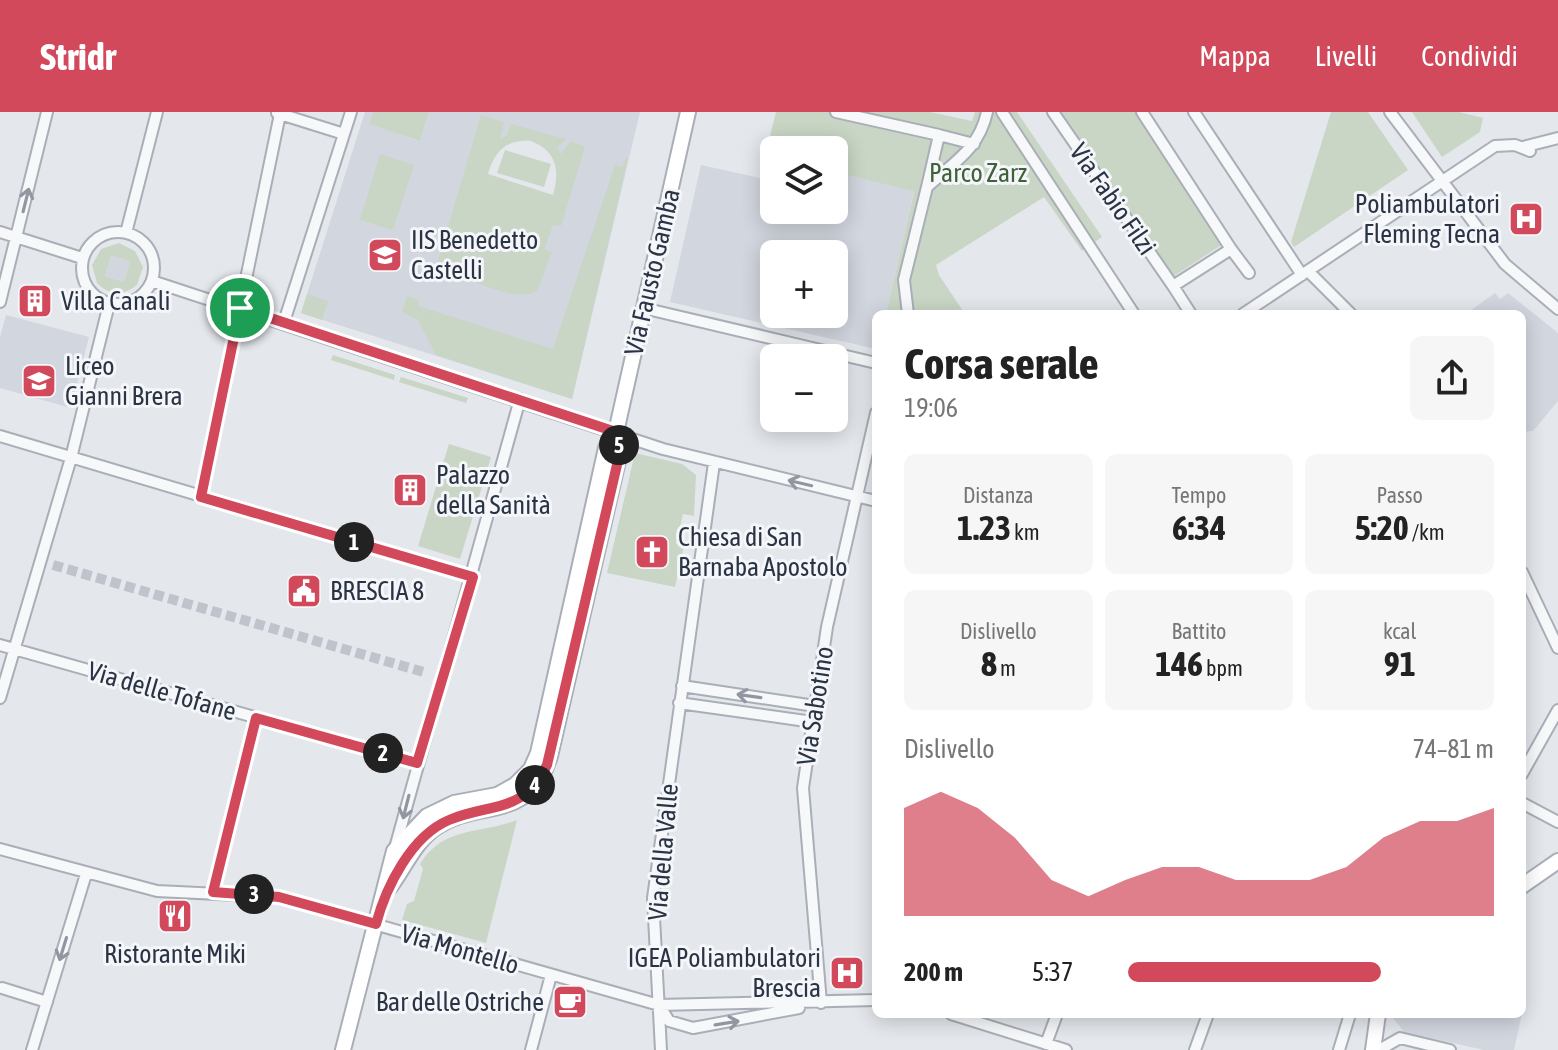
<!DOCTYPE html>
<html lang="it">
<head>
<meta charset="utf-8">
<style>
	body { margin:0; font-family:"Asap Condensed",sans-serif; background:#f6f6f6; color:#222; height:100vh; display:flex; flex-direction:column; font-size:30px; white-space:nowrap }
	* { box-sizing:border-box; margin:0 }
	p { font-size:26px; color:#767676 }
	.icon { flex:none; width:44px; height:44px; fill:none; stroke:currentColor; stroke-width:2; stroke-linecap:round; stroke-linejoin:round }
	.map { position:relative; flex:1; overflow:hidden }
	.drawer { position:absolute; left:872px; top:198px; width:654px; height:708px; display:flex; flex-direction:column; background:#fff; border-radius:12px; box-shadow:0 4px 20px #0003 }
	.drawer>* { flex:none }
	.buttons { position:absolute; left:760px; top:24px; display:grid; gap:16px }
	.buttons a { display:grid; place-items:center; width:88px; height:88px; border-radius:12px; background:#fff; box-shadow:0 4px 20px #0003; font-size:40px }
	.pin { position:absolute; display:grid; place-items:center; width:68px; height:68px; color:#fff; margin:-34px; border:4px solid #fff; border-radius:50%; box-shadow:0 2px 8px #0007 }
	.km { position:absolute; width:40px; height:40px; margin:-20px; border-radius:50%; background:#222; color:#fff; font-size:22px; line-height:40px; text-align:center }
	.round { display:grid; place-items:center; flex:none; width:84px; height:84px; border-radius:12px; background:#f6f6f6 }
	.overview { display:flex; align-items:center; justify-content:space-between; height:136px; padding:0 32px }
	h1 { font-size:44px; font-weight:700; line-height:60px }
	.metrics { display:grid; grid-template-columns:repeat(3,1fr); gap:12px; height:136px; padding:8px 32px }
	.metrics div { display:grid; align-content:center; border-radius:12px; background:#f6f6f6; text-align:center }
	.metrics b { font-size:34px; font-weight:700 }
	.metrics small { font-size:22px; font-weight:400 }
	.metrics p { font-size:22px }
	.chart { height:224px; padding:16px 32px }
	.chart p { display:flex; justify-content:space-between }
	.chart svg { width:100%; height:144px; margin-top:8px; fill:#d1495b; opacity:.7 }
	ul { padding:0 32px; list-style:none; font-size:26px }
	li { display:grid; grid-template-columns:128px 96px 1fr; align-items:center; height:60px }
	li i { height:20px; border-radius:10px; background:#d1495b }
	header { display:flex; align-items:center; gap:48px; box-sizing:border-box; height:112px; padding:0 40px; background:#d1495b; color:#fff }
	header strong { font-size:38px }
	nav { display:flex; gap:44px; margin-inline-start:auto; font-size:28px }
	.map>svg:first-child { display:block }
	.built { fill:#d2d6de; fill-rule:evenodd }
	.green { fill:#c9d6c5; fill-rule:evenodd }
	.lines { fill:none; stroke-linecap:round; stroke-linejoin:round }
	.street-tunnel { stroke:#bfc3cb; stroke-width:10; stroke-dasharray:10 5; stroke-linecap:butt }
	.street-casing { stroke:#a9aeb7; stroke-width:14 }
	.secondary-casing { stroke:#a9aeb7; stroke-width:18 }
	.street { stroke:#f7f8fa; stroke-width:10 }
	.secondary { stroke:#fff; stroke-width:14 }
	.oneway { stroke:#9196a0 }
	.route-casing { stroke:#fff; stroke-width:16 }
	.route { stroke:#d1495b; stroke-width:10 }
	.labels { text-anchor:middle; stroke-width:6; stroke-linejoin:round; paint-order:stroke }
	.park-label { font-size:26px; fill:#3f6138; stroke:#f4f6f9 }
	.street-label { font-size:26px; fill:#2b3445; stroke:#f4f6f9 }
	.poi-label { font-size:26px; fill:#2b3445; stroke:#f4f6f9; text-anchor:start }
</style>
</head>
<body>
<header>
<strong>Stridr</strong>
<nav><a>Mappa</a><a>Livelli</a><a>Condividi</a></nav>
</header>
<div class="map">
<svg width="1558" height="938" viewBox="0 0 1558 938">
	<rect width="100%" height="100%" fill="#e4e7ec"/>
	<path class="built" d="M365,0H373L370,12L420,29L429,0H640L572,287L301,201ZM492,10L499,27L512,21L559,39L565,54L577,36L544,140L467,139Z
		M765,45L774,47V98H834V60L914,78L886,202H876V237L670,190L701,53L760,66ZM774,142H834V202H774Z
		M111,144L130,149L124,170L105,164Z
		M1495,181L1500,187L1508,181L1558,221V289L1533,319L1522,320V202H1466Z
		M6,203L89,225L71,296L0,276V225Z
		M1390,902H1522L1514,938H1484L1404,920Z"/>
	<path class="green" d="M373,0H429L420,29L369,12Z
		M776,0H930L972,9L975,0H1017L1102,125L1082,139L1044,85L936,153L939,163L965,202H886L914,79L834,60V38H774V47L765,45Z
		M1060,0H1135L1223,132L1171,166Z
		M1331,0H1368L1408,58L1294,135L1291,130Z
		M1412,0H1459L1483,6L1480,20L1442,45Z
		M481,3L504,10L500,27L507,23L511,12L566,27L557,36L561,42L571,29L585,35L561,114L553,113L545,137L552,140L537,179C518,191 477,170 456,163L459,151L449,148L445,159L438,149ZM531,29C557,39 560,59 553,83L488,62C494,40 506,27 531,29Z
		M505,38L551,52L544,75L497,61Z
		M380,42L414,53L393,118L360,108Z
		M625,46H628L572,287L436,243L418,208L402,200L407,184L419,188L418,194L553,237L615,53L623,55Z
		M119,131L135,139L143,155L137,173C123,184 110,184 97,171L92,153L101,137ZM111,144L130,149L124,170L105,164Z
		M307,182L328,189L322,208L301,201Z
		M333,243L395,263L394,268L331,248Z
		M401,265L468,286L466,291L399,270Z
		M449,332L491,345L460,447L418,434Z
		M635,341L682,352L696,363L694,404L683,402L676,432L684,434L675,475L607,461Z
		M517,708L486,831L402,808L407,792L414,789L423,757L420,752C443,714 481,722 517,708Z"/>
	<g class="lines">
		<path class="street-tunnel" d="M53,453L427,561"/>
		<g class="street-casing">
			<path id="street" d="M836,0L939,23
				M1002,0L1134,202
				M1053,0L1173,174L1231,137L1142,0
				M1194,0L1302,163
				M1390,0L1505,152L1558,197
				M277,1L344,22
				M974,32L939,23L927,75C954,50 979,37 987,0
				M1523,35L1558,26
				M82 156a36 36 0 1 1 72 0a36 36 0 1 1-72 0Z
				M0,120L82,146
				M126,121L157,0
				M1231,137L1249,161
				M1308,159L1351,202
				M152,169L663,337L876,389
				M1173,174L1191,202
				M0,190L47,0
				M643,196L876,251
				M908,202L904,168L927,75
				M1243,202L1495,34L1515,33L1530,39
				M284,210L351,0
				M0,324L473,465
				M201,385L280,2
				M1522,460L1558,536
				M0,533L417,651
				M682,574L815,594
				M0,586L71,346L109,192
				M679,591L813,610
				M1522,662L1558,598
				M1522,691L1558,710
				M395,736L520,287
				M0,737L157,779L279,785L659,893L876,888
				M213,780L256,606
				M2,876L47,890
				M821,891L803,676L827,515L876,301
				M661,896L669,909L693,916L799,896
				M951,902L1066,938
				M1046,932L1057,902
				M32,938L86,762
				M531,938L551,863
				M661,938L653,786L714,351
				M1195,938L1208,902
				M1339,938L1350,902
				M1379,938L1400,926L1450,938"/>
		</g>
		<g class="secondary-casing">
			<path id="secondary" d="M1522,774L1558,749
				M390,775C405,755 414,731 435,716C479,685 528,713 550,644L620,340L616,320
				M343,938L394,739L427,704L454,691L497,683L515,673L531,657L538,641L606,336L616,320L688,0
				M1373,938L1378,902"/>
		</g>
		<use href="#street" class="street"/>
		<use href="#secondary" class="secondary"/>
	</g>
	<defs><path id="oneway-shaft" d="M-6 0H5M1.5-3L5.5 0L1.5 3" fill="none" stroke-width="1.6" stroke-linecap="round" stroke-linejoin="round" transform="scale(2)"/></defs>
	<g class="oneway">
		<use href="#oneway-shaft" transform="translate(26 88) rotate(-76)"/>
		<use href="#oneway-shaft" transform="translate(800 371) rotate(-167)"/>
		<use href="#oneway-shaft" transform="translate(749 584) rotate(-172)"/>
		<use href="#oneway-shaft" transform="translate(406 695) rotate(104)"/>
		<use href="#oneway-shaft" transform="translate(63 837) rotate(107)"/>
		<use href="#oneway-shaft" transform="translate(727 911) rotate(-9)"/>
	</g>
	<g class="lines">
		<g class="route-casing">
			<path id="route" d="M240,196L616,320L620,340L547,653C522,703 492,690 449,708C411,724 386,775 376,812L279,785L213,780L256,606L417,651L473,465L201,385Z"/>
		</g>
		<use href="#route" class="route"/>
	</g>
	<defs>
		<g id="hospital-square" transform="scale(1.8)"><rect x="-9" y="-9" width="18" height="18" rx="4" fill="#d1495b" stroke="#f4f6f9"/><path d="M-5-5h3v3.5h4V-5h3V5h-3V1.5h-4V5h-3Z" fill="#fff"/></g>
		<g id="school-square" transform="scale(1.8)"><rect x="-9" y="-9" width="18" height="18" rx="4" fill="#d1495b" stroke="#f4f6f9"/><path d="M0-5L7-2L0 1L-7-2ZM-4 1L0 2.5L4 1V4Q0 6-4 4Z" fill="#fff"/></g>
		<g id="building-square" transform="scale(1.8)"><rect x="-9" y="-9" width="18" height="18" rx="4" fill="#d1495b" stroke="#f4f6f9"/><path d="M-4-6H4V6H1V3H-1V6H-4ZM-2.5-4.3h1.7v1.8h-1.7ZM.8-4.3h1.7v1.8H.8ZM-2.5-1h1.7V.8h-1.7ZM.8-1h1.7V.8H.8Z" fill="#fff"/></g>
		<g id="church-square" transform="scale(1.8)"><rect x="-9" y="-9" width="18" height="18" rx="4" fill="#d1495b" stroke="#f4f6f9"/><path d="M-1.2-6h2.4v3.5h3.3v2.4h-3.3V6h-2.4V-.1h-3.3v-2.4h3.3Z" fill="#fff"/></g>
		<g id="civic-square" transform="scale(1.8)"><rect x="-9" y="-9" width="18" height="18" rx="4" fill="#d1495b" stroke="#f4f6f9"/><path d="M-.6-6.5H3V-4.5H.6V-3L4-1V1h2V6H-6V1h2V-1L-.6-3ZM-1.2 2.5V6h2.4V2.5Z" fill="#fff"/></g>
		<g id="restaurant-square" transform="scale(1.8)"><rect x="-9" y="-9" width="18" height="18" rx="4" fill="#d1495b" stroke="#f4f6f9"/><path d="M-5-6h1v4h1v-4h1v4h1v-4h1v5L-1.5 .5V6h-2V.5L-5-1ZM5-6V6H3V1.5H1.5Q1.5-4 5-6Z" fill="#fff"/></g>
		<g id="cafe-square" transform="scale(1.8)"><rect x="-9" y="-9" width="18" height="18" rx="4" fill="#d1495b" stroke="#f4f6f9"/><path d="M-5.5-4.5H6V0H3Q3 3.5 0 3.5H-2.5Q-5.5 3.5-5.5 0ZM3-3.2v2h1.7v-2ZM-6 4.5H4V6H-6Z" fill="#fff"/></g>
	</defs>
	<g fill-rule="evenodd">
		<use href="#hospital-square" x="1526" y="107"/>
		<use href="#school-square" x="385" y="143"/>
		<use href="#building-square" x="35" y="189"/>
		<use href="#school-square" x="39" y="269"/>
		<use href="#building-square" x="410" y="378"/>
		<use href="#church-square" x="652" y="440"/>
		<use href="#civic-square" x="304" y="479"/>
		<use href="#restaurant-square" x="175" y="804"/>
		<use href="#hospital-square" x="847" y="861"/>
		<use href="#cafe-square" x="570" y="890"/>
	</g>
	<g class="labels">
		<g class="park-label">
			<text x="978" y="70">Parco Zarz</text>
		</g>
		<g class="street-label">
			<text transform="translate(1113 87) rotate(55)" y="9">Via Fabio Filzi</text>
			<text transform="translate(652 160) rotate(-77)" y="9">Via Fausto Gamba</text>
			<text transform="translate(162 579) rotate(16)" y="9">Via delle Tofane</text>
			<text transform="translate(815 594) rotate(-81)" y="9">Via Sabotino</text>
			<text transform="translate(663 740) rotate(-85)" y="9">Via della Valle</text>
			<text transform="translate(460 837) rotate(16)" y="9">Via Montello</text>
		</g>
		<g class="poi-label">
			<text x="1500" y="101" text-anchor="end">Poliambulatori<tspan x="1500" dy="30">Fleming Tecna</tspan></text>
			<text x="411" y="137">IIS Benedetto<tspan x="411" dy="30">Castelli</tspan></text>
			<text x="61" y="198">Villa Canali</text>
			<text x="65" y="263">Liceo<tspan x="65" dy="30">Gianni Brera</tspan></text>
			<text x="436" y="372">Palazzo<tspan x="436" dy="30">della Sanità</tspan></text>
			<text x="678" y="434">Chiesa di San<tspan x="678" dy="30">Barnaba Apostolo</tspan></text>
			<text x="330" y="488">BRESCIA 8</text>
			<text x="175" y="851" text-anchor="middle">Ristorante Miki</text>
			<text x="821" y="855" text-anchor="end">IGEA Poliambulatori<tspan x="821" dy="30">Brescia</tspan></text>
			<text x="544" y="899" text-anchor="end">Bar delle Ostriche</text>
		</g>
	</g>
</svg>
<div class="buttons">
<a><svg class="icon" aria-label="layers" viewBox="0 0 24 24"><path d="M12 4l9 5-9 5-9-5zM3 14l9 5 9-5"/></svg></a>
<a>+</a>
<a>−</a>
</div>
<div class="pin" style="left:240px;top:196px;background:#1e9e55"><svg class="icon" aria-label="arrive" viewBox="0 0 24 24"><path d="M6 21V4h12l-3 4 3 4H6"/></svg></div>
<b class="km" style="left:354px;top:430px">1</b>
<b class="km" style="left:383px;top:641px">2</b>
<b class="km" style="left:254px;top:782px">3</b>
<b class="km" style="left:535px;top:673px">4</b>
<b class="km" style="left:619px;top:333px">5</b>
<section class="drawer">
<div class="overview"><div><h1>Corsa serale</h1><p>19:06</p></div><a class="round"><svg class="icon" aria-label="share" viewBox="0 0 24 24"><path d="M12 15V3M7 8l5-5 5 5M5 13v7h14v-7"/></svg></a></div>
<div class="metrics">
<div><p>Distanza</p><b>1.23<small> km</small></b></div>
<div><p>Tempo</p><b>6:34</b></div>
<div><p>Passo</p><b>5:20<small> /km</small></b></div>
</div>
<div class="metrics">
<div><p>Dislivello</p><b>8<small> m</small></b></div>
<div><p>Battito</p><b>146<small> bpm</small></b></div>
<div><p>kcal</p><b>91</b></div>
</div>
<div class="chart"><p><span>Dislivello</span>74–81 m</p>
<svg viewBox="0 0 160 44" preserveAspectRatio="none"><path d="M0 44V11L10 6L20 11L30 20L40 33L50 38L60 33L70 29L80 29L90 33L100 33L110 33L120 29L130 20L140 15L150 15L160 11V44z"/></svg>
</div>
<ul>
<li><b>200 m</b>5:37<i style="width:69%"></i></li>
</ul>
</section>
</div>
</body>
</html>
